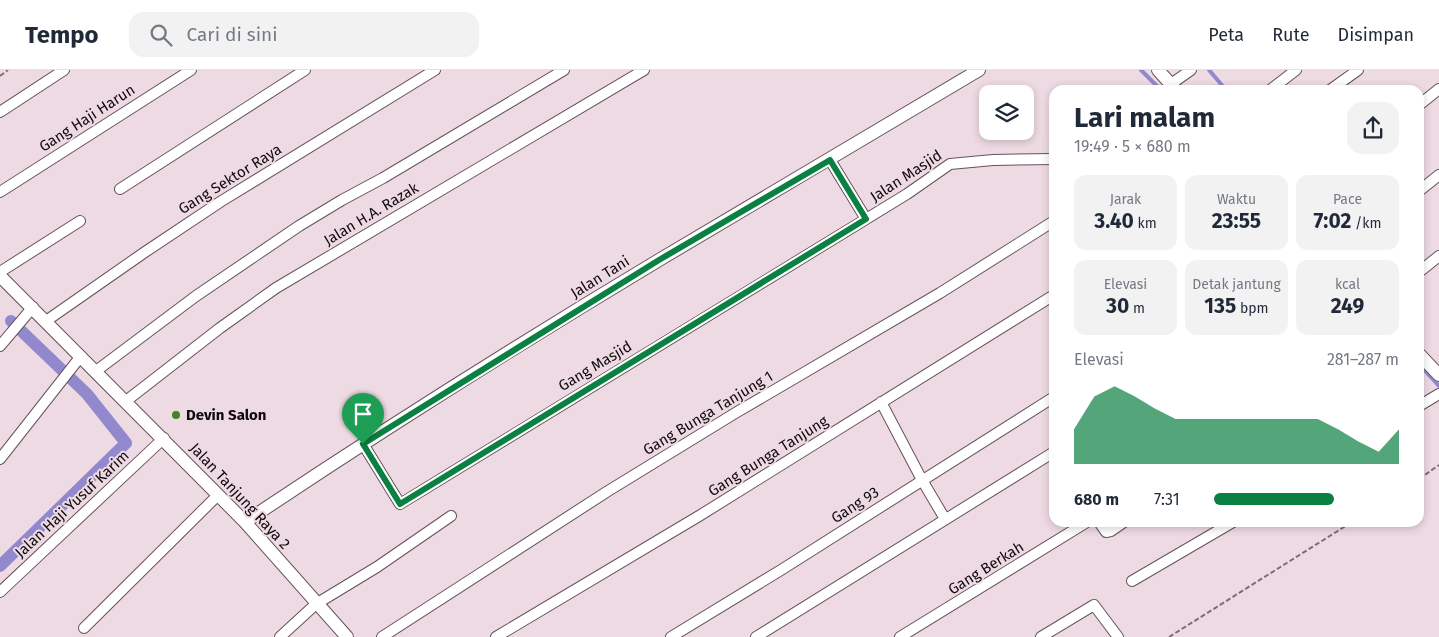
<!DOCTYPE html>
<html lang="id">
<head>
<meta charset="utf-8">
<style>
	body { margin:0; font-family:"Fira Sans",sans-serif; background:#f2f2f3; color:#1f2937; height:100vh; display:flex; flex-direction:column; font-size:19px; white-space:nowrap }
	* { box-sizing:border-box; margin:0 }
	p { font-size:16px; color:#747a83 }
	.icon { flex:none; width:28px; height:28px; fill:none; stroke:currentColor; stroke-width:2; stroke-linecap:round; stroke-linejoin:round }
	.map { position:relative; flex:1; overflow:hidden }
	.panel { position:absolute; left:1049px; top:15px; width:375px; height:442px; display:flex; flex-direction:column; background:#fff; border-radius:15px; box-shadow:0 2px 8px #0003 }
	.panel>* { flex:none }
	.controls { position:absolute; left:979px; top:15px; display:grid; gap:10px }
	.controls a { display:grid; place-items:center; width:55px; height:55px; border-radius:10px; background:#fff; box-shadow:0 2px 8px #0003; font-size:25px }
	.pin { position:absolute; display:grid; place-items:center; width:42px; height:42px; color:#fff; margin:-51px -21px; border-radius:50% 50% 50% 0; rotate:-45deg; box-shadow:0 0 5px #0007 }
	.pin .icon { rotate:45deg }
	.round { display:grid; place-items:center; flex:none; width:52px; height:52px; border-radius:15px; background:#f2f2f3 }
	.summary { display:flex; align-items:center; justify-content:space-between; height:85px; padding:0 25px }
	h1 { font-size:28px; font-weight:700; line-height:38px }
	.figures { display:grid; grid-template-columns:repeat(3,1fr); gap:8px; height:85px; padding:5px 25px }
	.figures div { display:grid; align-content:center; border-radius:12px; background:#f2f2f3; text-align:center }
	.figures b { font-size:21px; font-weight:700 }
	.figures small { font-size:14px; font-weight:400 }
	.figures p { font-size:14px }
	.chart { height:140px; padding:10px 25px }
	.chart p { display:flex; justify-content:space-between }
	.chart svg { width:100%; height:90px; margin-top:5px; fill:#0b8043; opacity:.7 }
	ul { padding:0 25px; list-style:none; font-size:16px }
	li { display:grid; grid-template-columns:80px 60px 1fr; align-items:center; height:38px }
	li i { height:12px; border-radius:6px; background:#0b8043 }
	header { display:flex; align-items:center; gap:30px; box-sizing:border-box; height:70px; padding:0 25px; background:#fff; border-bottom:1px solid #e0e1e3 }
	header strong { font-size:24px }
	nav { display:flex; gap:28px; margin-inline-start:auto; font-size:18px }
	.search { width:350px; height:45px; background:#f2f2f3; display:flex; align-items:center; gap:12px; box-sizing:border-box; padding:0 18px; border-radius:15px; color:#747a83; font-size:19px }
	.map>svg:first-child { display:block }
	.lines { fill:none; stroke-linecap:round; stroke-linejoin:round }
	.stream { stroke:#9188cd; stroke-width:4 }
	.canal { stroke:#9188cd; stroke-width:12 }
	.minor-casing { stroke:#64535b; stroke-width:12 }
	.tertiary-casing { stroke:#64535b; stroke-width:14 }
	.path { stroke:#7b6e74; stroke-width:2; stroke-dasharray:5 2.5; stroke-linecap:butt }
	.minor { stroke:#fff; stroke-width:10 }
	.tertiary { stroke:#fff; stroke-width:12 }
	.route-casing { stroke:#fff; stroke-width:10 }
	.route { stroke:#0b8043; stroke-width:6 }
	.poi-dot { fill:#418324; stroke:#eedae3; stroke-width:2 }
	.labels { text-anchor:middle; stroke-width:4; stroke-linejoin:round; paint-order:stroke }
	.street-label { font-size:15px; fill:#100a0d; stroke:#eedae3 }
	.poi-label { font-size:15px; font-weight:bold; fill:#100a0d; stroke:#eedae3; text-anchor:start }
</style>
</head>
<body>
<header>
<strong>Tempo</strong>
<div class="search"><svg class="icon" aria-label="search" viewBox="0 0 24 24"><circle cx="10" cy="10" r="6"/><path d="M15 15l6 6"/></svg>Cari di sini</div>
<nav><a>Peta</a><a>Rute</a><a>Disimpan</a></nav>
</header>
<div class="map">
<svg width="1439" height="567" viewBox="0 0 1439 567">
	<rect width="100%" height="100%" fill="#eedae3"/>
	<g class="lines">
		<path class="stream" d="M1141,0L1161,20
			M1209,0L1226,20
			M1419,294L1439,316"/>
		<path class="canal" d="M0,496L126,373L87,324L11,251"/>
		<g class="minor-casing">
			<path id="minor" d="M1171,14L1191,0
				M1270,20L1296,0
				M1330,20L1358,0
				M1419,35L1439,19
				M0,42L64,0
				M830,90L866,149
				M120,119L305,0
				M1419,121L1439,105
				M0,122L191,0
				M0,202L80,151
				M1419,202L1439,186
				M46,251L145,182L220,132L435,0
				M0,276L33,237
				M96,301L196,226L299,156L342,130L383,108L564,0
				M126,331L220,258L276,218L644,0
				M881,332L922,410L945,449
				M1419,336L1439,324
				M363,374L400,434L907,124L950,94L993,90L1054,89
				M0,389L81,286
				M1099,452L1106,462L1111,461L1124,452
				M1132,511L1233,452
				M0,522L164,368
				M84,558L218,425
				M280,567L316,534L377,497L451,446
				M382,567L608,421L737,342L940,223L1054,151
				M496,567L699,446L1054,225
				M671,567L781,500L1054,327
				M756,567L1054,382
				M900,567L1087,452
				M1041,567L1094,535L1118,567"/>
		</g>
		<g class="tertiary-casing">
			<path id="tertiary" d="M1158,0L1176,20
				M0,206L245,452L347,567
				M1419,284L1439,305
				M245,452C381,361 519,274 659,190C765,126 873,64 979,0"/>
		</g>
		<path class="path" d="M0,6L8,0
			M1419,409L1439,395
			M1169,567L1352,452"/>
		<use href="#minor" class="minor"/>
		<use href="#tertiary" class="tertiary"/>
	</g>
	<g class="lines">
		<g class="route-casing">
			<path id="route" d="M830,90L866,149L400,434L363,374L659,190Z"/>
		</g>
		<use href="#route" class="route"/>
	</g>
	<circle class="poi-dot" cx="176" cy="345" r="5"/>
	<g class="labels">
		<g class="street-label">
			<text transform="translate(87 48) rotate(-33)" y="5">Gang Haji Harun</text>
			<text transform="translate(906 106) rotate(-33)" y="5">Jalan Masjid</text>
			<text transform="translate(230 109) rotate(-32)" y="5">Gang Sektor Raya</text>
			<text transform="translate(371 144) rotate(-31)" y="5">Jalan H.A. Razak</text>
			<text transform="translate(600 207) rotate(-32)" y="5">Jalan Tani</text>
			<text transform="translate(595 296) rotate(-31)" y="5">Gang Masjid</text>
			<text transform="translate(708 343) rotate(-31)" y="5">Gang Bunga Tanjung 1</text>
			<text transform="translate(768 386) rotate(-32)" y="5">Gang Bunga Tanjung</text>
			<text transform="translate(240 426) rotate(47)" y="5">Jalan Tanjung Raya 2</text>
			<text transform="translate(72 434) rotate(-43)" y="5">Jalan Haji Yusuf Karim</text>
			<text transform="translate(855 435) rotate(-33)" y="5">Gang 93</text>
			<text transform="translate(986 498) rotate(-32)" y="5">Gang Berkah</text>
		</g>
		<g class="poi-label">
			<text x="186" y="350">Devin Salon</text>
		</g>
	</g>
</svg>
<div class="controls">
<a><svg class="icon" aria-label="layers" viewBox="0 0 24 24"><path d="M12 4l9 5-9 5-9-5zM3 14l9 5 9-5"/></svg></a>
</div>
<div class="pin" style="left:363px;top:374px;background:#1e9e55"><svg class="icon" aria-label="arrive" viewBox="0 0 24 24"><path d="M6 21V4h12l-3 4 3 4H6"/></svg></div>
<section class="panel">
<div class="summary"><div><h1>Lari malam</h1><p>19:49 · 5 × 680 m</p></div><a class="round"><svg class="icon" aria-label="share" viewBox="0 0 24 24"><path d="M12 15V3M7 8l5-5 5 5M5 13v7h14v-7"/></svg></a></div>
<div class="figures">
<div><p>Jarak</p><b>3.40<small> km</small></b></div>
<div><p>Waktu</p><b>23:55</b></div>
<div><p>Pace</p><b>7:02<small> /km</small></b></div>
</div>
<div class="figures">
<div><p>Elevasi</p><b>30<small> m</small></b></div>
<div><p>Detak jantung</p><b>135<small> bpm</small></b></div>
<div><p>kcal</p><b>249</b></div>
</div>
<div class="chart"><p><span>Elevasi</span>281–287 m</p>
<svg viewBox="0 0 160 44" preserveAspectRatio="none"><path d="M0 44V27L10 11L20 6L30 11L40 17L50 22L60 22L70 22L80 22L90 22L100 22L110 22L120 22L130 27L140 33L150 38L160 27V44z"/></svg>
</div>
<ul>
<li><b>680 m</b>7:31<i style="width:65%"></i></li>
</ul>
</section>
</div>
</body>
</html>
